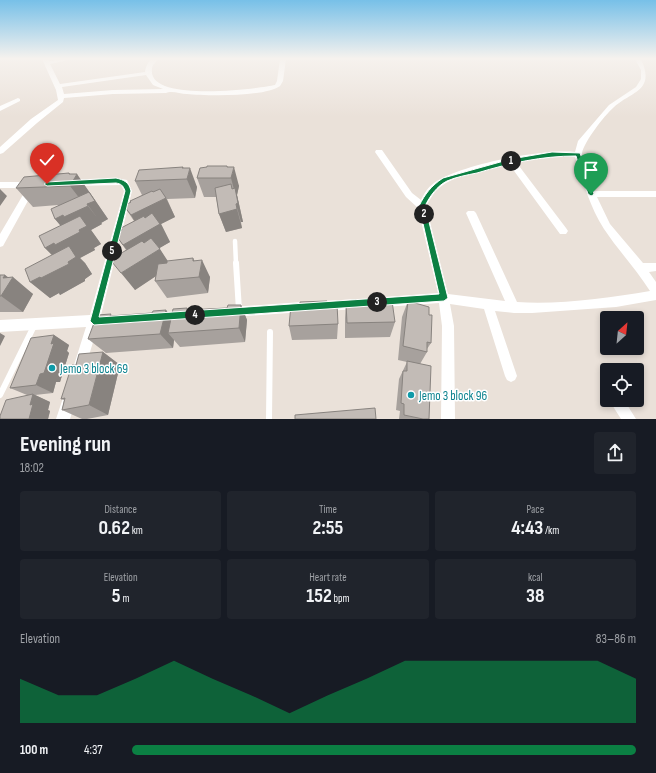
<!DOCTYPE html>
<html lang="en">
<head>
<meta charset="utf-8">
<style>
	body { margin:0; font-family:"Sofia Sans Condensed",sans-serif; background:#20242c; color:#f1f3f6; height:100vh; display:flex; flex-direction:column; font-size:15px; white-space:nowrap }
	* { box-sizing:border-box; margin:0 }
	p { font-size:13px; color:#9ea1a6 }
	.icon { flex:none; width:22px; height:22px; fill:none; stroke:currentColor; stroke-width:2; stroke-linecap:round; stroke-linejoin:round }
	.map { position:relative; height:419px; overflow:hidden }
	.panel { display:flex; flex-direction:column; background:#171b24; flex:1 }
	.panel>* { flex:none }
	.needle { width:26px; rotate:27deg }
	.buttons { position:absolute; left:600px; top:311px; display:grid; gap:8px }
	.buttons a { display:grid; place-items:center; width:44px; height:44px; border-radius:4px; background:#171b24; box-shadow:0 2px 6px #0003; font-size:20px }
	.pin { position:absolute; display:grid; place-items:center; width:34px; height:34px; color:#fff; margin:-41px -17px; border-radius:50% 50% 50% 0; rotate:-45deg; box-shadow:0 0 4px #0007 }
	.pin .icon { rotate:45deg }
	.km { position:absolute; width:20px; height:20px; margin:-10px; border-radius:50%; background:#222; color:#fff; font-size:11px; line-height:20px; text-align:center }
	.round { display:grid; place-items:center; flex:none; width:42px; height:42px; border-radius:4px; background:#20242c }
	.head { display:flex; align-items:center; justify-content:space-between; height:68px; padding:0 20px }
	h1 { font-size:22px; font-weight:700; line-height:30px }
	.figures { display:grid; grid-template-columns:repeat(3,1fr); gap:6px; height:68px; padding:4px 20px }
	.figures div { display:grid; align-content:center; border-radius:4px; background:#20242c; text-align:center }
	.figures b { font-size:20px; font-weight:700 }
	.figures small { font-size:11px; font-weight:400 }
	.figures p { font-size:11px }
	.chart { height:112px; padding:8px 20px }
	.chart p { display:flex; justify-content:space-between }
	.chart svg { width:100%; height:72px; margin-top:4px; fill:#0b8043; opacity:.7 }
	ul { padding:0 20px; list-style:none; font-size:13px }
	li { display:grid; grid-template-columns:64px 48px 1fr; align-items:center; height:30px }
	li i { height:10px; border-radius:5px; background:#0b8043 }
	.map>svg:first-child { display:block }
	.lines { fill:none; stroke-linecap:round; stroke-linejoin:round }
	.lane-far1 { stroke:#fff; stroke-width:4.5 }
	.lane { stroke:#fff; stroke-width:6 }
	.street { fill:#fff; fill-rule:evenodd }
	.wall { fill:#a7a19d }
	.shaded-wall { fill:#88837f }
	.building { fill:#c2bbb6; stroke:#88837f }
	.route { fill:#0b8043; stroke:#fff }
	.culture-dot { fill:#0f9aa8; stroke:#fff; stroke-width:1.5 }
	.labels { text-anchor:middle; stroke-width:3; stroke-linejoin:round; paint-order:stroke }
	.near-culture-label { font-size:13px; fill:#0d838f; stroke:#fff; text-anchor:start }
</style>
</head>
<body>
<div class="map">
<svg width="656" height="419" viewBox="0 0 656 419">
	<rect width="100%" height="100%" fill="#eae1d9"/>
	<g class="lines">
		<path class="lane-far1" d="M235,241L236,264"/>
		<path class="lane" d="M236,263L239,310
			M0,395L34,326
			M269,419L270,332"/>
		<path class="street" d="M42,59H48L49,61L69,59L68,60L50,64L60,84L145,72C146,66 148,62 152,59H158C156,62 152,65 152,69C147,103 256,89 275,85L277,81L280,59H286L283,81L280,86C265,97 207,96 187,94C180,94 172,90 166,93L113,94L64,98L63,102L37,123L3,153L0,154V147L31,119L58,100L56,90ZM146,75L153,85L163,89L113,90L64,94L62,87Z
			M635,59H641C656,92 631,91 613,108C604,116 584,142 582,153C581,161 591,182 594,191H656V197H597L610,224L643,263H656V271L649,272L656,282V300L616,307L532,313H514L495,311L517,376L515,380L511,382L507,380L505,376L484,309L450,304L454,326L455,419H441L442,326L439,303L371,308L367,307L365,303L367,299L371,298L438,293L418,208L406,197L375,152L376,150H382L412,193L421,200C424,194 428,187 434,183C461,164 542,149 575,152L578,141L609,105L636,87L641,79V70ZM561,156L575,157C583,181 590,208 604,229C618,250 636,269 650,291C609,298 558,305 517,302L476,213L474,211H468L466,213L505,301L448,294L426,206C430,200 433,193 439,188C458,173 486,169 509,164L560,234H566L568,231L566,228L516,162Z
			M18,98L20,99V101L0,111V106Z
			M116,178L127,180L132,191L101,315L110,316L112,320L110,324L98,326L86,365L84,369L80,371L76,369L74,365L86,327L0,332V320L90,315L124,191L121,185L71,186L67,183L71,180Z
			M0,182H31L34,183L35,188L3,246L0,247V234L27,188H0Z
			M358,299L362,300L364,304L362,308L358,309L325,311L321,310L319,306L321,302L325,301Z
			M302,302L306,303L308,307L306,311L302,312L231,317L227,316L225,312L227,308L231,307Z
			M606,380H607V393L602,392L600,386L601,381Z
			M69,393L74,395L76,400L70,419H56L64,395Z
			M609,400H624L636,419H621Z"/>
	</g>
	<path class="wall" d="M227,166L239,186L237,195L243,222H241L242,228L226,232L219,214L216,197H204L197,178Z
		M183,167L197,187L195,198L167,199L175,217L161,224L170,242L159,248L167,261H194L210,277L208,293L167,298L155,281L156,276L135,290L120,256L126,250L115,234L134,221L124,206L142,195L135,181Z
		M69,173L90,193L108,219L101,223L102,224L91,230L101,244L94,248L95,250L80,258L85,263L92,274L85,279V281L60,295L59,293L50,298L30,282L52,255L45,248L61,226L55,219L58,205L33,207L16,188Z
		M0,275H5L33,294L23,312H0Z
		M355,300L382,302L395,322L390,337L345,338V318L346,303L354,302Z
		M408,301L429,315L431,343L427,349V352L420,364L429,419H399L400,411L396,410L399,379L407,362L398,360L402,317Z
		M328,304L338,324L337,339L292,340L289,326Z
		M241,305L247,320L245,342L180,347L174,340L173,348L106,353L88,339L113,316L171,317L188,310L227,308Z
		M54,335L69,345L67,351L69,353L60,382H56L53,393L35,395L50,402L48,410L50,411L48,419H0L27,395L10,388Z
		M103,352L120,365L108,415L87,419H82L62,410L64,400L61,399L76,365Z"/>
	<path class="shaded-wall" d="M183,167L187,179L190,168L197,187L195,198L182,168Z
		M234,167L239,186L237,195L243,222H241L236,204V197L231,178Z
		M69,173L74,179L77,174L108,219L101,223L87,204H84L70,186L69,174Z
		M0,189L7,196L0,206Z
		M166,198L175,217L161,224L170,242L136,262L123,245L142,234L131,215Z
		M88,206L102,224L91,230L101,244L94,248L95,250L80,258L85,263L92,274L85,279V281L60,295L59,293L50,298L30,282L62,265L45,248L54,243L70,237L55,219L63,215Z
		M237,209L242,228L226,232L219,214Z
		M160,249L171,266L135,290L121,273Z
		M193,258L200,272L202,260L210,277L208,293L199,277L193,261Z
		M5,275L11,280L13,277L33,294L23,312L1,296L3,278Z
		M241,305L247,320L245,342L239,328Z
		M166,310L177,325L168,333L174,340L173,348L160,334Z
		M0,333L5,336L0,346Z
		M54,335L69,345L67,351L69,353L60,382H56L53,393L36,385Z
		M103,352L120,365L108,415L89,405Z
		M33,394L50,402L48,410L50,411L48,419H29L30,405Z"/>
	<path class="building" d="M207,166H227V167H234L231,178H197L200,168L207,167Z
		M183,167L182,168H190L187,179L135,181L139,170Z
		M69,173V174H77L70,186L16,188L24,177Z
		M231,184L232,189L235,188L238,203L236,204L237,209L219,214L215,188Z
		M160,189L166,198L131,215L124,206L131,202L130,201L152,191L153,192Z
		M89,192L95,201L87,204L88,206L64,217L63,215L55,219L51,209Z
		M152,213L160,224L123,245L115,234L122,230L121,228L144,216L145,218Z
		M80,216L87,226L79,230L80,232L55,245L54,243L45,248L39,236Z
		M151,238L160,249L121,273L112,262L120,256L118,255L142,241L144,243Z
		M69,246L76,257L68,262L69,264L41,278L40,277L30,282L25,269Z
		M193,258V261L202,260L199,277L155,281L158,264L167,263V261Z
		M0,275H5L3,278L13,277L1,296H0Z
		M382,299V302L392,301L395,322L347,323L346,303L355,302V300Z
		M327,301L328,304H337L338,324L289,326L291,305L300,304V302Z
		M408,301L429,307V315H432L431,343L427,342V352L403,346Z
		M228,305H241L239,328L168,333L173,309L187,308V310L227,308Z
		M166,310L160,334L88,339L97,315L111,314L110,316L152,313L153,311Z
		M54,335L51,344L54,343L44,373L40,374L36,385L10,388L31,338Z
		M103,352L89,405L62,410L65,398L61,399L72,365H76L79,354Z
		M407,361L431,366L429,419H423L404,415V404L401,403L403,371H407Z
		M33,394L30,405L33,404L29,419H0V416L6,400Z
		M375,408L376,419H295V415Z"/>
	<linearGradient id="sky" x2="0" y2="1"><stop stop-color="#77c0e8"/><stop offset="0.5" stop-color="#f6f2ee"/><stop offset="1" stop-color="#f6f2ee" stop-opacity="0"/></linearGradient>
	<rect width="656" height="117" fill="url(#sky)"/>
	<path class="route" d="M552,152L580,153L594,194L593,195L591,196L588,194L576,156C542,156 510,163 477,173C467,175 456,177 447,181C437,186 430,196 425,206L448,298L444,301L94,325L90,321L125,191C123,185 121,184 116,183L47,186L44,184L47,182L116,178C124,180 129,182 131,191L99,317L439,294L419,206C425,194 431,186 443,178L511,159Z"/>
	<g class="culture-dot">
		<circle cx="52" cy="368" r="4"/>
		<circle cx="411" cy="395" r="4"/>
	</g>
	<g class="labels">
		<g class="near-culture-label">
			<text x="60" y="373">Jemo 3 block 69</text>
			<text x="419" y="400">Jemo 3 block 96</text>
		</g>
	</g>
</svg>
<div class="buttons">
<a><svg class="needle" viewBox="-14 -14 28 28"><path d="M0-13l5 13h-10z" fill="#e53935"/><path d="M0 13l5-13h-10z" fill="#9ea1a6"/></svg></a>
<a><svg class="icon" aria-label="locate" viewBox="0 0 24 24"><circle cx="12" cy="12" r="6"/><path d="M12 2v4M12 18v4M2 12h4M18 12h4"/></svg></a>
</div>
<div class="pin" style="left:591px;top:194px;background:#1e9e55"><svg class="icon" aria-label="arrive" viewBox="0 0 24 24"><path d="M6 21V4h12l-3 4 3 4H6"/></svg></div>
<div class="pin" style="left:47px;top:184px;background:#d93025"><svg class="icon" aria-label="check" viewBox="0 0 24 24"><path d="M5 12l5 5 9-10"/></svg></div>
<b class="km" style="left:511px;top:161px">1</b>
<b class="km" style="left:424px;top:214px">2</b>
<b class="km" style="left:377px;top:302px">3</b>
<b class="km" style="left:195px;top:315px">4</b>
<b class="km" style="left:112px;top:251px">5</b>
</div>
<section class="panel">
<div class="head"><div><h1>Evening run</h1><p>18:02</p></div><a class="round"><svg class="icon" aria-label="share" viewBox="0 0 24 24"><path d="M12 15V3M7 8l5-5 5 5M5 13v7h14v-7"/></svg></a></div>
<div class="figures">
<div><p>Distance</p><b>0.62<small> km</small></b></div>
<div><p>Time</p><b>2:55</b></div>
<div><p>Pace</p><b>4:43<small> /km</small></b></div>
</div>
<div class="figures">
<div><p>Elevation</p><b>5<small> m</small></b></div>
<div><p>Heart rate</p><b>152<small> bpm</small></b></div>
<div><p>kcal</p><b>38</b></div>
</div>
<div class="chart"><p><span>Elevation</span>83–86 m</p>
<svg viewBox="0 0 160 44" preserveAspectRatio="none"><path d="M0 44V17L10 27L20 27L30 17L40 6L50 17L60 27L70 38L80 27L90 17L100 6L110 6L120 6L130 6L140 6L150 6L160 17V44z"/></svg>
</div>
<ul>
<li><b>100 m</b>4:37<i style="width:100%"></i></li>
</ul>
</section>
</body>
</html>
